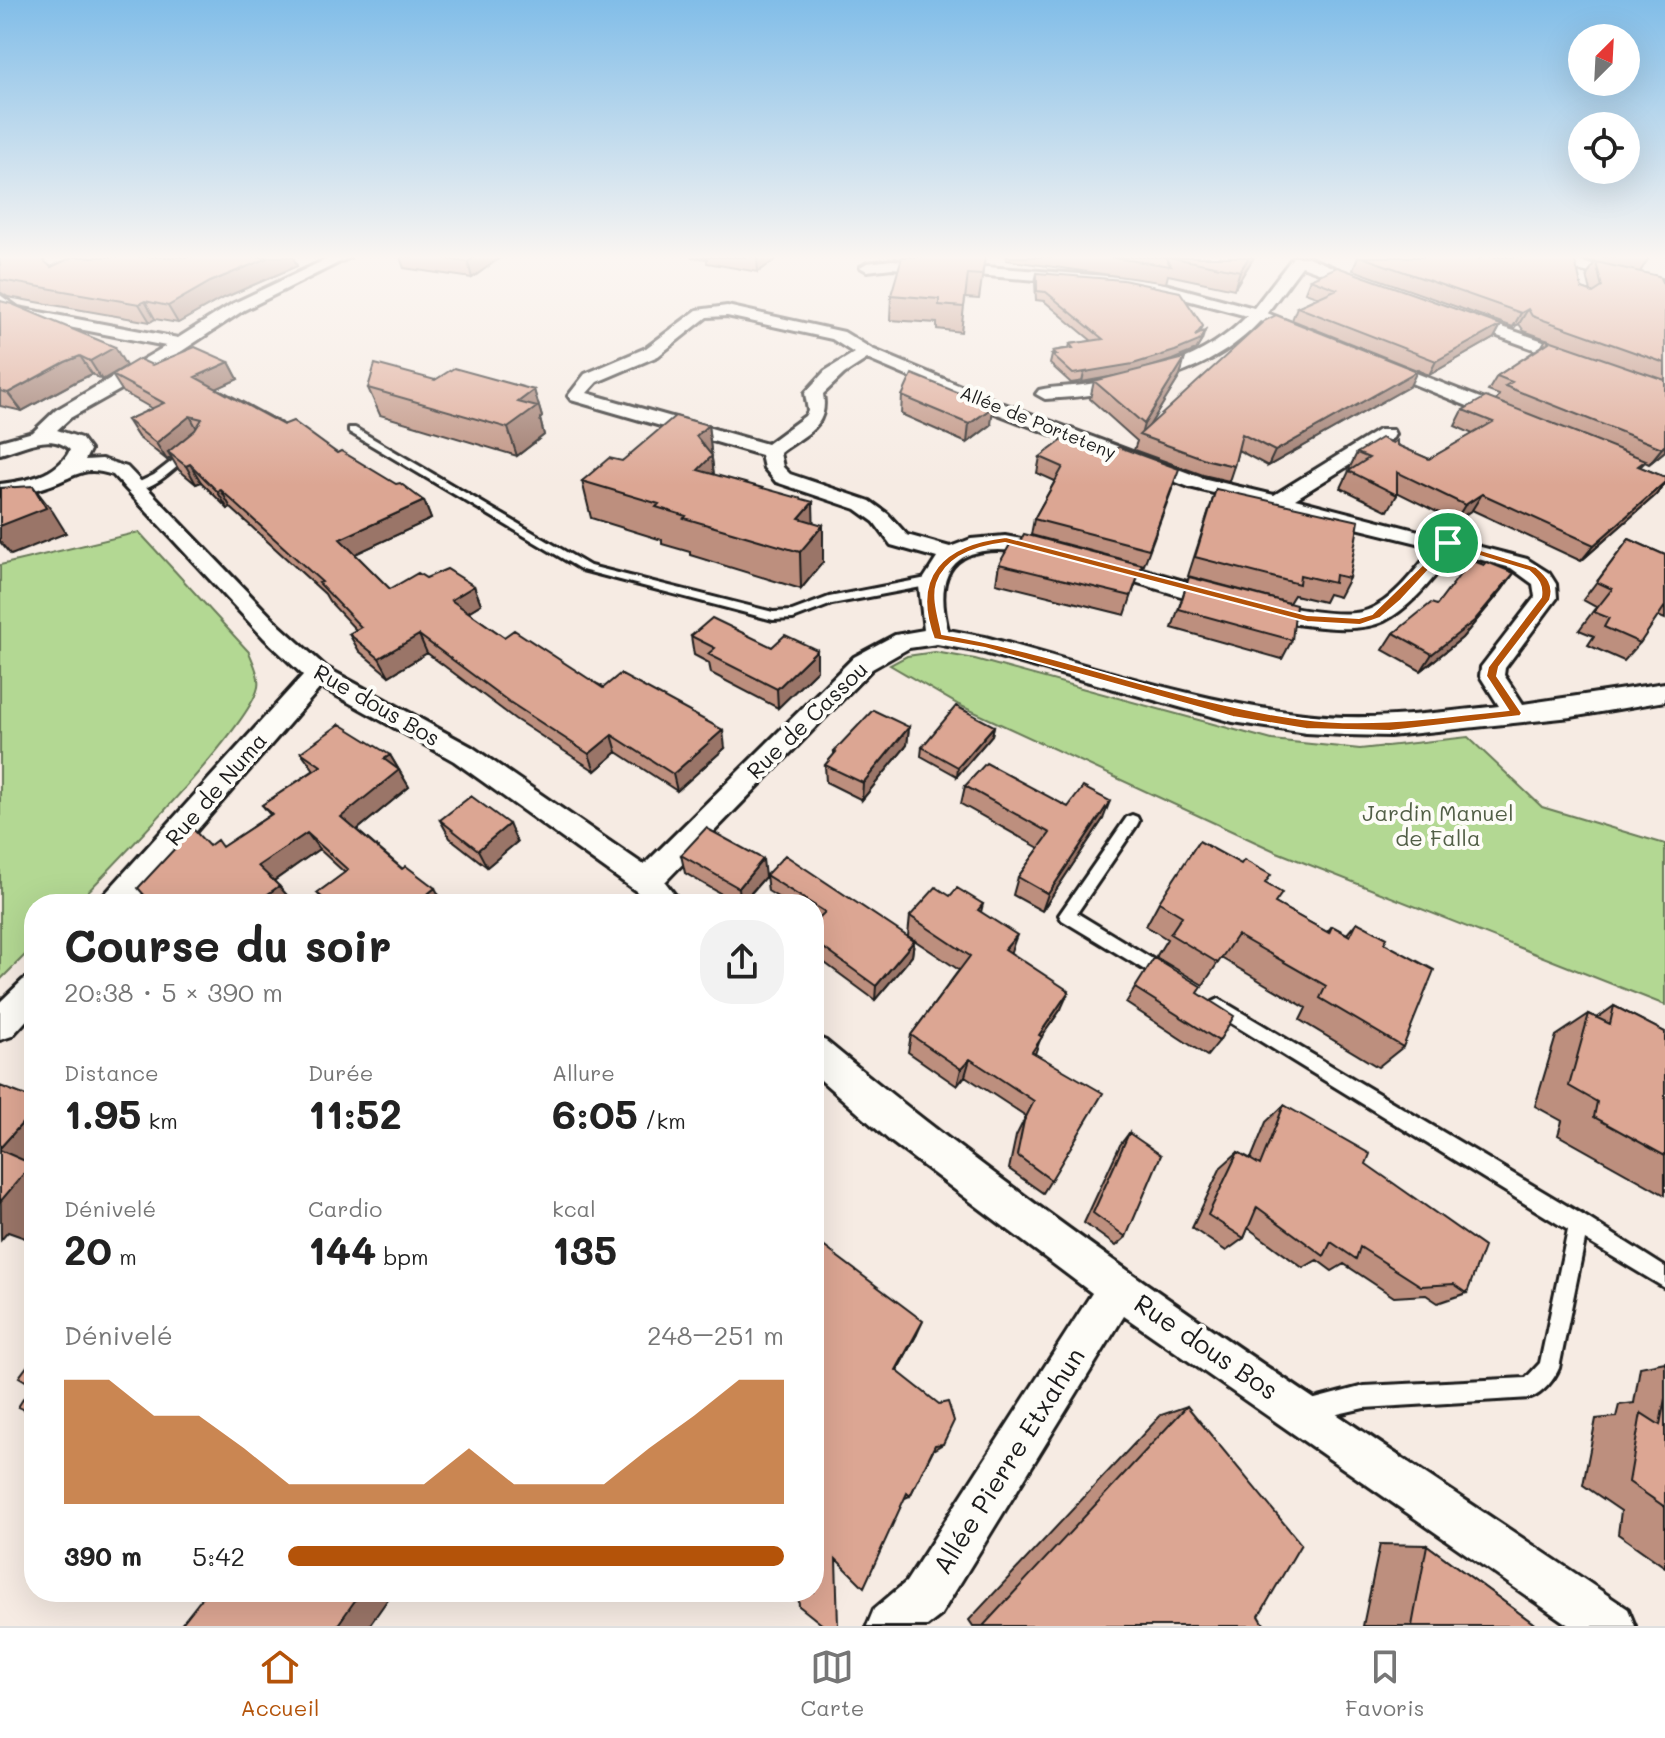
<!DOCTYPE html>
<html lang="fr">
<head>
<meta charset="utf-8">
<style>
	body { margin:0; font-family:Mali,sans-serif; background:#f2f2f2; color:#222; height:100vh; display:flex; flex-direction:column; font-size:30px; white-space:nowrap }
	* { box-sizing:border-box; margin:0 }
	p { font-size:26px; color:#767676 }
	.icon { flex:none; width:44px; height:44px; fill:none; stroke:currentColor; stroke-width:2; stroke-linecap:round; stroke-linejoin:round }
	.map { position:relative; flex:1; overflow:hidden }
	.drawer { position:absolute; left:24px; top:894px; width:800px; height:708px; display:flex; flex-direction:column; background:#fff; border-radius:32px; box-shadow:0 8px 32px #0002 }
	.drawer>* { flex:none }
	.needle { width:52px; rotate:24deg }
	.fabs { position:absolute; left:1568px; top:24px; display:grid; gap:16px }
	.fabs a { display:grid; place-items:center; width:72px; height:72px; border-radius:50%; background:#fff; box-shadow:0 8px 32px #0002; font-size:40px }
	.pin { position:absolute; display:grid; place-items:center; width:68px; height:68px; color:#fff; margin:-34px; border:4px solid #fff; border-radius:50%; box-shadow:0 2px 8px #0007 }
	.round { display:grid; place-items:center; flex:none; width:84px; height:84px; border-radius:32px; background:#f2f2f2 }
	.head { display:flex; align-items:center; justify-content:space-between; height:136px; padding:0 40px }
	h1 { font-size:44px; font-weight:700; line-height:60px }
	.figures { display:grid; grid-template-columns:repeat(3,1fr); gap:12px; height:136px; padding:8px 40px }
	.figures div { display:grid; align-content:center }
	.figures b { font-size:40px; font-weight:700 }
	.figures small { font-size:22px; font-weight:400 }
	.figures p { font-size:22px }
	.chart { height:224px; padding:16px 40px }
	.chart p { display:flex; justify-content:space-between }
	.chart svg { width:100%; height:144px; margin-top:8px; fill:#b45309; opacity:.7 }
	ul { padding:0 40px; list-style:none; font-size:26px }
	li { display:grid; grid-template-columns:128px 96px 1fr; align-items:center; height:60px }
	li i { height:20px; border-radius:10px; background:#b45309 }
	.tab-bar { display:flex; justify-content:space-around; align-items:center; height:112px; border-top:2px solid #e0e0e0; background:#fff; font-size:22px; color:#767676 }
	.tab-bar a { display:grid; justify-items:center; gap:4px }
	.tab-bar .on { color:#b45309 }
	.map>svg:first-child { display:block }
	.green { fill:#b3d893; stroke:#687a58; stroke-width:2 }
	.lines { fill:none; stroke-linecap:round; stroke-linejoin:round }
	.service-casing { stroke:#1c1c1c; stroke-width:6 }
	.minor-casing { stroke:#1c1c1c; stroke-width:6 }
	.service { fill:#fdfcf7; fill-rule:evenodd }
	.minor { fill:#fdfcf7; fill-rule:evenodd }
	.wall { fill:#bd8f7e; stroke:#1c1c1c; stroke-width:2 }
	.shaded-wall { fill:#9a7467; stroke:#1c1c1c; stroke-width:2 }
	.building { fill:#dca693; stroke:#1c1c1c; stroke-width:2 }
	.route { fill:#b45309; stroke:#fff; stroke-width:2; fill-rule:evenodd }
	.labels { text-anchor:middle; stroke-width:8; stroke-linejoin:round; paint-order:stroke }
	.far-street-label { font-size:18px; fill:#1c1c1c; stroke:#fdfcf7 }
	.street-label { font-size:22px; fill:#1c1c1c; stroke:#fdfcf7 }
	.park-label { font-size:22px; fill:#515e46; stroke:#fdfcf7 }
	.near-street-label { font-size:26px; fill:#1c1c1c; stroke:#fdfcf7 }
</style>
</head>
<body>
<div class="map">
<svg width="1665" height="1626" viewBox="0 0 1665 1626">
	<rect width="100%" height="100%" fill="#f6ebe3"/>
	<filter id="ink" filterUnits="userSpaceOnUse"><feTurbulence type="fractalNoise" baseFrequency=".0125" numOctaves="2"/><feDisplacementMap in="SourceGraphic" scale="16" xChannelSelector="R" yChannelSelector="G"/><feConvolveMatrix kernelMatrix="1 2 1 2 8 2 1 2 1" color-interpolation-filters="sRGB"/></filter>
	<g filter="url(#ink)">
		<path class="green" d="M139,532L249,652C253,662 260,676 258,687C251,725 109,870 76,904H34V946L0,980V565Z
			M935,652L975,659L1272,740L1360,749L1468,737L1542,807L1665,844V1005L1277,852L959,705L890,665L907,656Z"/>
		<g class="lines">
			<g class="service-casing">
				<path id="service" d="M349,428H355L590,566L773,612L792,611L829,597L932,577L938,581L932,585L832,604L793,619L773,620L582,570L349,432Z
					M189,448L194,451L192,453C176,467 154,491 131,490V486L154,475Z
					M1132,815L1137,817L1139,821L1137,825L1077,913L1169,969L1171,974L1169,979L1163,981L1062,920L1059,915L1127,817Z
					M1219,999L1586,1217L1665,1267V1288L1585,1240L1559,1368C1554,1380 1543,1393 1531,1398L1364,1408L1307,1421L1300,1417L1296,1410L1300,1403L1364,1386L1526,1378L1540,1363L1568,1230L1213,1012L1211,1007L1213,1002Z"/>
			</g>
			<g class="minor-casing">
				<path id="minor" d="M331,257H350L244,310L141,378L70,418L57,430L81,438L90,450L85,460L102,459L127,467L280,626L327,668L472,747L644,865L854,657L895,635L924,630L919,586L937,558L891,545L874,522L856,509L776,482L764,468L761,455L571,400L568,396L585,374L646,348L697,310L727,306L844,332L872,349L999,402L1202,478L1274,495L1379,430H1393L1395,434L1393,438L1295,499L1527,559L1549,573L1556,584L1557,598L1505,668L1504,675L1523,704L1665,683V701L1571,717L1390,736L1345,735L1306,733L1233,722L985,653L937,644L909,648L872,669L665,882L682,904H648L636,891L454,761L321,687L133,904H100L104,895L303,675L264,638L113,475C83,465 77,476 51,485C35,491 17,494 0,496V484C26,481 57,476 70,450C52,431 22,448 0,454V441L33,432L56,410L166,346L7,315L0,308V295L18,308L178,338L232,304ZM727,316L832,339L854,353L825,371L805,393L808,411L805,416L767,444L587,393L597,382L658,356L707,317ZM867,359L987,410L1189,487L1434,547C1417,568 1394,600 1368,610C1323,628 1156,572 1104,558L1096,560L1093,565L1096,570C1158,588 1328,649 1384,621C1411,608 1436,576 1453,552L1511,568L1533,584L1535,597L1481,667L1480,676L1499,706C1434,713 1369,722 1304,714C1196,702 1090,665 985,637L948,630C925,541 991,542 1056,559L1067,552L1064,547L1005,536L971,539L950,547L907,535L888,514L870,501L790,474L783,467L780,453C805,434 829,428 823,394L844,374Z
					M1293,257H1308L1371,283L1363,288L1302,266L1267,313L1307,329L1309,332L1307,335H1295L1260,321C1207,379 1120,395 1045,399L1036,394L1039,390C1055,386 1072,387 1089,384C1147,375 1205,360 1247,316L1146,289L892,268L867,271L860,267L867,263L892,260L1146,279L1254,308Z
					M1564,257H1578L1580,262L1665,281V291L1569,268Z
					M1462,313L1584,355L1587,359L1578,364L1572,363L1456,321L1454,318Z
					M1380,359L1516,412L1518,416L1509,422L1502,420L1374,368L1371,364Z
					M34,975V1012L12,1036L0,1040V1002L23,980Z
					M814,1036L826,1041C1078,1250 1357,1426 1628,1609L1635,1626H1570L1124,1316L940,1616L927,1626H867L874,1609L906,1582L1092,1293L889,1140L814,1074Z"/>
			</g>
			<use href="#service" class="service"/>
			<use href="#minor" class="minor"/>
		</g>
		<path class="wall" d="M0,257L51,267L73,257H293L297,266L219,300L178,323L155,319L150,322L8,297L0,292Z
			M400,257H501L472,278L404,268Z
			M691,257H779L758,272L707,263V259Z
			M985,257L979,299L965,298L961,332L937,329V323L890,320L891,295Z
			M1006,257H1254L1234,289L1168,275L1166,283L1006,260Z
			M1358,257H1484L1591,292L1587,276L1595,262L1582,259L1580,257H1648L1649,258L1640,272L1665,288V451L1649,464L1645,462L1640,467L1665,477V484L1656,495L1581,561L1472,510L1455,521L1397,492V495L1388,511L1341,488L1349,471L1352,470L1349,469L1357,453L1397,445L1429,459L1473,434L1455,426L1463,410L1496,401L1499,395L1488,391L1497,376L1542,346L1546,339L1524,331L1519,324L1513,327L1353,270Z
			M1037,273L1201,333L1202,340L1196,350L1172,360L1158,365L1180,376L1150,424L1410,386L1268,466L1238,450L1234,466L1229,481L1203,475L1134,450L1137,441L1090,399L1094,381L1110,377L1071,383L1050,364L1053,351L1069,348L1070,344L1092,341L1044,301L1036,300L1035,282Z
			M1310,279L1501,325L1494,338L1429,375L1292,320L1297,307L1319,297L1305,292Z
			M0,301L126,366L102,380L92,374L77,381L22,411L0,406Z
			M229,362L238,379L217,388L337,453L424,501L431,519L355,554L390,589L426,578L474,586L481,604L468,612L504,637L725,748L677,791L617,752L595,771L515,719L427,653L389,676L359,651L349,634L356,630L329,601L325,594L231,508L228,509L201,482L196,484L179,470L171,457L167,460L138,437L127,420L153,409L123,392L112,375L152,365Z
			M435,380L534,390L542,417L540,419L544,435L517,456L380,415L368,388Z
			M902,396L991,425L967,443L901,414Z
			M708,425L714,475L813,523L823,562L801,589L690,555V552L662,544V540L591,518L582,481L622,461Z
			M1105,455L1174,484L1144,565L1031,535L1034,519L1055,481L1037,473L1040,457Z
			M1216,489L1349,578L1339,597L1328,594L1324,602L1294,595L1289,603L1188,576Z
			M1629,539L1665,555V619L1658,616L1640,643L1624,661L1588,645L1594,636L1579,630L1596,607L1583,600Z
			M999,564L1142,565L1125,615L996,583Z
			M1484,565L1514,573L1502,590L1462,638L1421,671L1383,650L1394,633L1437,605Z
			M1189,577L1292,640L1282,659L1172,628Z
			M691,636L772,647L817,650V670L778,708L711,673L709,663L694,655Z
			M994,726L992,735L957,776L921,756L922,747Z
			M909,727L907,745L862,800L826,782L825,765L834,755V751Z
			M301,752L390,755L409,787L357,830L444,904H326L317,893L345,873L319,849L274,881L293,902L290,904H152L209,846L222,847L270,815L262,805L314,770Z
			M965,786L1068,807L1103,819L1042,911L1013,895L1018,877L1039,848L961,804Z
			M440,820L517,842L487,867L450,838Z
			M681,855L765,877L742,904H739L685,873Z
			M766,875L914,941L912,956L875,1000L814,955V923L816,921L814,920V904H789L768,891Z
			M1265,883L1275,903L1327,932L1332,926L1347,934L1357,922L1384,943L1403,1047L1378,1067L1300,1020L1306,1008L1221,958L1203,985L1156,957L1167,939L1146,926L1159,902Z
			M950,896L983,904L981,912L1011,953L1061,1009L1041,1037L1035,1054L1051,1180L1043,1193L1009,1169L1016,1136L1026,1116L965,1076L957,1086L908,1052L911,1035L959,970L908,936L910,916Z
			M1135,988L1198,993L1219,1041L1207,1056L1126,1003Z
			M1614,1006L1665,1032V1195L1558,1135L1562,1121L1535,1106L1556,1036L1589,1014L1597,1018Z
			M1284,1105L1366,1164L1467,1293L1438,1303L1426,1295L1394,1297L1344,1264L1332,1271L1317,1260L1303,1268L1248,1228L1244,1238L1226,1251L1192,1228L1221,1167L1238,1152L1251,1159L1266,1122Z
			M1129,1133L1126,1237L1116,1246L1084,1223L1120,1145Z
			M814,1239L917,1334L897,1370L943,1444L933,1450L910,1496L905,1498L836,1559L814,1592Z
			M1665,1362V1567L1618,1534L1621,1511L1583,1485L1596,1419L1616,1417L1619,1405L1634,1403L1640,1367Z
			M1187,1406L1259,1616L1265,1626H973L969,1620L1161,1415Z
			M1380,1544L1427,1545L1537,1626H1363Z"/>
		<path class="shaded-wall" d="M270,257H293L297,266L219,300L178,323L168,306L210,282Z
			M475,257H501L472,278L468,262Z
			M757,257H779L758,272Z
			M1249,257H1254L1234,289L1240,271Z
			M145,301L155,319L150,322L139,304Z
			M1528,309L1519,324L1513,327L1521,313Z
			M1501,325L1494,338L1429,375L1436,361Z
			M1203,326L1200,335L1205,331L1202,340L1196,350L1172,360L1131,373L1082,382L1084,373L1195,336Z
			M115,347L126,366L102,380L90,361Z
			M80,356L92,374L77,381L22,411L8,393L65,362Z
			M1185,358L1180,376L1143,436L1141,435L1144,424Z
			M229,362L238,379L205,394L195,377Z
			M1417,371L1410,386L1268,466L1275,451Z
			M534,390L542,417L540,419L544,435L517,456L508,428L518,402Z
			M993,407L991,425L967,443L969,424Z
			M190,416L200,434L168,452L171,457L167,460L156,443Z
			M708,425L716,493L698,470L696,436Z
			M1665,445V451L1649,464L1662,448Z
			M190,464L201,482L196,484L186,466Z
			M1665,482L1656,495L1581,561L1594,545Z
			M33,486L53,512L66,533L11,555L0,542V526Z
			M221,490L231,508L228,509L217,491Z
			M1482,494L1472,510L1455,521L1465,505Z
			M424,501L431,519L349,557L340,539Z
			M813,502L814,536L823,525V562L801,589L799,518Z
			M1514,573L1502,590L1462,638L1421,671L1432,654Z
			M474,586L481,604L458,618L451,600Z
			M419,635L427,653L389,676L379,658Z
			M817,650V670L778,708L777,689Z
			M994,726L992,735L957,776L958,767Z
			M909,727L907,745L862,800L863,783Z
			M723,730L725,748L677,791L673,774Z
			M612,735L617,752L595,771L589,754Z
			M390,755L409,787L352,834L341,817L384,759Z
			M1110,801L1103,819L1042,911L1048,894Z
			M509,824L517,842L487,867L478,850Z
			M307,833L319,849L272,882L258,866Z
			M763,859L765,877L741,904L739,888Z
			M279,886L293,902L290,904H254Z
			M435,888L444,904H415Z
			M1017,935L1010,954L1005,949Z
			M914,941L912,956L875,1000L876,986Z
			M1069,991L1061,1009L1031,1052L1039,1035Z
			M970,1059L965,1076L957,1086L961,1069Z
			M34,1110V1227L25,1238L8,1232L1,1240L0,1148Z
			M923,1321L917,1334L892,1380L896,1370Z
			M361,1592H393L369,1626H335Z"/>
		<path class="building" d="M0,257H40L51,267L73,257H270L210,282L168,306L145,301L139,304L0,280Z
			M431,257H475L468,262Z
			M902,257H985L982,275L968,274L964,307L939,305V299L891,295Z
			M1107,257H1165L1171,266Z
			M1169,257H1249L1240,271Z
			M1362,257H1467L1478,260L1484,257H1574L1582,289L1593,293L1602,287L1596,262L1659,276L1665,288V363L1532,316L1528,309L1521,313Z
			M1337,267L1501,325L1436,361L1297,307L1337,289L1310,279Z
			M1037,273L1123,280L1180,292L1203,326L1195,336L1205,331L1199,341L1175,351L1133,364L1073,374L1052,355H1057L1053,351L1073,348L1070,344L1103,339L1046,292L1037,291Z
			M0,301L12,304L115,347L90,361L80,356L65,362L8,393L0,391Z
			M1276,315L1417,371L1275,451L1242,434L1234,466L1208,460L1139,435L1264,321Z
			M1546,339L1665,380V445L1662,448L1505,386L1512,382L1497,376L1549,342Z
			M195,347L229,362L195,377L283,425L293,421L337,453L341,451L396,484L400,483L424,501L340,539L390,589L418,573L426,578L447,569L474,586L451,600L504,637L514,630L603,688L620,674L723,730L673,774L612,735L589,754L508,701L419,635L379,658L349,634L361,627L319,583L322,582L221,490L217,491L190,464L186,466L168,452L195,430L202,419L190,416L156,443L127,420L164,403L112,375L139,359L152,365Z
			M1185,358L1144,424L1094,381Z
			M375,364L435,380L454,368L534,390L518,402L537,407L508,428L368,388Z
			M912,374L993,407L969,424L902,396Z
			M1486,397L1646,460L1638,466L1665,477V482L1594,545L1482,494L1465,505L1397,472V495L1349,471L1369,458L1357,453L1381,438L1393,443L1397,440V445L1429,459L1493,422L1463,410Z
			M675,416L708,425L696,436L712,456L698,470L813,502L799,518L823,525L800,552L684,518L686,516L656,507L659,504L582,481L609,458L622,461Z
			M1064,439L1105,455L1119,447L1179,469L1149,549L1034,519L1063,467L1040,457Z
			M33,486L46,508L0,526V488Z
			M1216,489L1359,521L1349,578L1335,575L1334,583L1300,575L1299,584L1195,557Z
			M1024,534L1142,565L1131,596L999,564L1012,541L1019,543Z
			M1629,539L1665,555V606L1640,643L1604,627L1609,618L1594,612L1612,589L1597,582Z
			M1471,560L1484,565L1487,562L1514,573L1474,621L1432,654L1394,633L1431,603L1437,605Z
			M1189,577L1296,605L1292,640L1179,609Z
			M712,618L772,647L785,635L817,650L777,689L708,654L715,648L691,636Z
			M956,706L994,726L958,767L922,747Z
			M873,710L909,727L863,783L825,765L836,752L834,751Z
			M340,724L390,755L384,759L399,770L341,817L402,869L406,866L435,888L415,904H330L317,893L348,870L307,833L258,866L279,886L254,904H152L138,888L193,829L209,846L217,840L222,847L272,814L262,805L321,766L301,752Z
			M986,763L1068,807L1083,787L1110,801L1048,894L1018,877L1050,833L965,786Z
			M471,796L509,824L478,850L440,820Z
			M706,828L763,859L739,888L681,855Z
			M1199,841L1241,864L1244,860L1271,875L1265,883L1282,893L1275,903L1329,933L1332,926L1350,936L1357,922L1387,938L1384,943L1434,970L1403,1047L1320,998L1326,986L1237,935L1218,963L1170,934L1182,916L1159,902Z
			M785,855L914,941L876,986L814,941V923L825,912L766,875Z
			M936,887L950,896L957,888L983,904L978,910L1017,935L1005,949L1069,991L1039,1035L1042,1037L1032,1052L1103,1093L1051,1180L1017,1155L1024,1121L1034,1101L970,1059L961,1069L911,1035L970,956L910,916Z
			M1154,958L1202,987L1198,993L1234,1016L1219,1041L1135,988Z
			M1614,1006L1665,1032V1156L1594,1117L1597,1102L1569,1086L1589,1014L1610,1024Z
			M0,1086L34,1099V1110L0,1148Z
			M1284,1105L1370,1154L1366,1164L1484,1247L1467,1293L1454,1284L1421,1286L1360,1247L1356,1259L1331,1242L1324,1256L1257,1207L1244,1238L1208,1215L1238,1152L1260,1165Z
			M1129,1133L1161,1155L1126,1237L1093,1213Z
			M0,1150L32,1164L0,1202Z
			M814,1239L923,1321L896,1370L939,1404L948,1402L954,1421L943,1444L935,1445L910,1496L907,1493L864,1587L836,1559L838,1626H824L799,1606L798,1592H814Z
			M34,1357V1414L18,1407L32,1385L19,1377Z
			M1665,1398V1507L1629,1482L1641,1413L1660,1425Z
			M1187,1406L1301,1544L1259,1616L1265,1626H983Z
			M1427,1545L1537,1626H1412Z
			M207,1592H361L337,1626H180Z"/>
	</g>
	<linearGradient id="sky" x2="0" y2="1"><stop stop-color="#81bde8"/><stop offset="0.53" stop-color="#fbf6f2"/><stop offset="1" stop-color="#fbf6f2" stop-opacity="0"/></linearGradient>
	<rect width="1665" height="485" fill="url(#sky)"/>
	<path class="route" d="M1006,537L1307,615L1359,618L1372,614L1448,540L1536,567C1547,576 1555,585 1550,600L1499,667L1497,676L1522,713L1520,716L1390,731L1306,729L1233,717L985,648L934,639C910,575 944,544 1006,537ZM1005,543L1307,622L1360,625L1380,618L1401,600L1450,547L1529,571C1538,579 1543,585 1541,597L1488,667L1486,676L1508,710C1440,717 1370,728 1302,719C1179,703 1064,654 942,634C939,618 932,598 937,583C947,555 980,546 1005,543Z"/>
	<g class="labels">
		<g class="far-street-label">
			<text transform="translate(1038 423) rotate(22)" y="6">Allée de Porteteny</text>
		</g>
		<g class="street-label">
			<text transform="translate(377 705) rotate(30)" y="8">Rue dous Bos</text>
			<text transform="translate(807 720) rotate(-44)" y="8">Rue de Cassou</text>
			<text transform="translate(216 789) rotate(-49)" y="8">Rue de Numa</text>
		</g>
		<g class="park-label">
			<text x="1438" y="821">Jardin Manuel<tspan x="1438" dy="25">de Falla</tspan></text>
		</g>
		<g class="near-street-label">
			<text transform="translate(1206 1347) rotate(34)" y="9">Rue dous Bos</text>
			<text transform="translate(1009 1461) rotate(-58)" y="9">Allée Pierre Etxahun</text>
		</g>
	</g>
</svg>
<div class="fabs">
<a><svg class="needle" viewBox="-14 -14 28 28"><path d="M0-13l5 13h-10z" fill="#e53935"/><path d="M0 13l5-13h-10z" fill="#767676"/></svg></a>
<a><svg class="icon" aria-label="locate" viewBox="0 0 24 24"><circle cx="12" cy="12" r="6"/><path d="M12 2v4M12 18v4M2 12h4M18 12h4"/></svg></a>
</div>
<div class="pin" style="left:1448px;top:543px;background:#1e9e55"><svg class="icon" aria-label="arrive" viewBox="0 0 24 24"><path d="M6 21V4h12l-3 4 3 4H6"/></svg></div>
<section class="drawer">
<div class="head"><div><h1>Course du soir</h1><p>20:38 · 5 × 390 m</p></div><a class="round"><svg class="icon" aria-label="share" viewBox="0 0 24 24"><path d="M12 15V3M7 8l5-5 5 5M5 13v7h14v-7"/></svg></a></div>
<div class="figures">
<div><p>Distance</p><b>1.95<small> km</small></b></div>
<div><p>Durée</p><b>11:52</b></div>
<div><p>Allure</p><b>6:05<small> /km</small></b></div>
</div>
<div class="figures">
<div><p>Dénivelé</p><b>20<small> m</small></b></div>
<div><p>Cardio</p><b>144<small> bpm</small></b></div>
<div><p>kcal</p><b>135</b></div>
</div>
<div class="chart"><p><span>Dénivelé</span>248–251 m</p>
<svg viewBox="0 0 160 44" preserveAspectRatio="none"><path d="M0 44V6L10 6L20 17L30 17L40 27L50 38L60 38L70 38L80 38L90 27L100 38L110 38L120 38L130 27L140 17L150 6L160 6V44z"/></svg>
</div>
<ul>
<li><b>390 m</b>5:42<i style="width:100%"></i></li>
</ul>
</section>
</div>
<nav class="tab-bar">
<a class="on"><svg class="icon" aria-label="home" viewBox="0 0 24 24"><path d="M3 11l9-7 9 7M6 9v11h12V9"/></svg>Accueil</a>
<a><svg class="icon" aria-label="map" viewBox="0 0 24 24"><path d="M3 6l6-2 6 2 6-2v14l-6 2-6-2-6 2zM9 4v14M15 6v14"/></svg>Carte</a>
<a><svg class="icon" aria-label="saved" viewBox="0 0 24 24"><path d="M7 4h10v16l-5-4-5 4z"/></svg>Favoris</a>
</nav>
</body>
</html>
